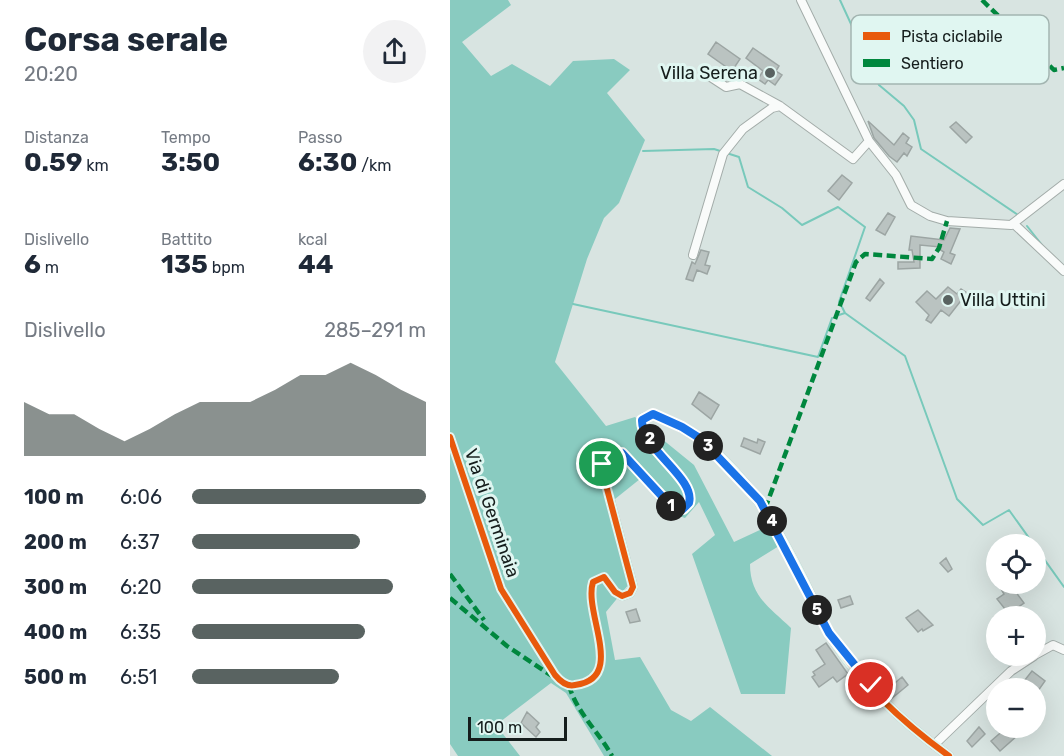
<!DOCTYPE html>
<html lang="it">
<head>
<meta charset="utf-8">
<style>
	body { margin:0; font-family:Rubik,sans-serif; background:#f2f2f3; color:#1f2937; height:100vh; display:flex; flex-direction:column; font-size:22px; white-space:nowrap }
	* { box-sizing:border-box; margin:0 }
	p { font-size:20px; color:#747a83 }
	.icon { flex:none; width:33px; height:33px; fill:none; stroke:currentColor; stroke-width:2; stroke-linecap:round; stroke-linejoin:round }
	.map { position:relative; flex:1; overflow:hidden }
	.side { display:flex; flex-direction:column; background:#fff; width:450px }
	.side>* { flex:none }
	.buttons { position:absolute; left:536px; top:534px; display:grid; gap:12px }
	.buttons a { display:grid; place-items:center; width:60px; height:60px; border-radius:50%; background:#fff; box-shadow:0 6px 24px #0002; font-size:30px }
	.scale { position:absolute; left:18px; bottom:15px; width:99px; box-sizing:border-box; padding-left:6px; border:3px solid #151d1c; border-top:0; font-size:16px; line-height:21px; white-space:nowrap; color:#151d1c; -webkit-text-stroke:4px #e0f6f1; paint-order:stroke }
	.pin { position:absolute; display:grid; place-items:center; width:51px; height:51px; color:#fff; margin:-26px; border:3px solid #fff; border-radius:50%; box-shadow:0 2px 6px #0007 }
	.km { position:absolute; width:30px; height:30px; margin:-15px; border-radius:50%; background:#222; color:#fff; font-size:16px; line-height:30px; text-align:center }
	.round { display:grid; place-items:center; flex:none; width:63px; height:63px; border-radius:32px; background:#f2f2f3 }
	.head { display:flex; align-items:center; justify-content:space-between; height:102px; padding:0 24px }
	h1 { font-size:33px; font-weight:700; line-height:45px }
	.metrics { display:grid; grid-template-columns:repeat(3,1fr); gap:9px; height:102px; padding:6px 24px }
	.metrics div { display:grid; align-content:center }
	.metrics b { font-size:26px; font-weight:700 }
	.metrics small { font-size:16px; font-weight:400 }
	.metrics p { font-size:16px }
	.chart { height:168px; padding:12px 24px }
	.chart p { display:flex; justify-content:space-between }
	.chart svg { width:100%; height:108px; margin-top:6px; fill:#596361; opacity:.7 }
	ul { padding:0 24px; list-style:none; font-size:20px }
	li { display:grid; grid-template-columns:96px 72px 1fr; align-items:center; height:45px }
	li i { height:15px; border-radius:8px; background:#596361 }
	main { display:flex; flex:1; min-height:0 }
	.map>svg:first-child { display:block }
	.forest { fill:#89cbc0 }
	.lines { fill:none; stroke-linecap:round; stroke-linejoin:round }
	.stream { stroke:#78c9bb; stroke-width:2 }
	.building { fill:#bac3c1; stroke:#9ca5a3; stroke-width:1.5 }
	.minor-casing { stroke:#a3aca9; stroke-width:10 }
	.minor { stroke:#f9fbfa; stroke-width:8 }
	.quiet { stroke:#00873e; stroke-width:4.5; stroke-dasharray:9 4.5; stroke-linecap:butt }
	.cycleway-casing { stroke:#e0f6f1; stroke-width:10 }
	.cycleway { stroke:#e8590c; stroke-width:6 }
	.route-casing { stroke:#fff; stroke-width:12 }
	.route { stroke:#1a73e8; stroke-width:8 }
	.poi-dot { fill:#596361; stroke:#e0f6f1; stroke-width:2 }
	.labels { text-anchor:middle; stroke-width:6; stroke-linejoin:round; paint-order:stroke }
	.poi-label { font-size:18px; fill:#151d1c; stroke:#e0f6f1; text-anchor:end }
	.street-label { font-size:18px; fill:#151d1c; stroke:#e0f6f1 }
	.key { fill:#e0f6f1; stroke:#a3b5b1; stroke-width:1.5 }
	.key-label { font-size:16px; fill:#151d1c }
</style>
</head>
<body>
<main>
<section class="side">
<div class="head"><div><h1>Corsa serale</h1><p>20:20</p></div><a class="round"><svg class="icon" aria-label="share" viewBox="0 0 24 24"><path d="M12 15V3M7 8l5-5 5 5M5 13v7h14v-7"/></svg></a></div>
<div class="metrics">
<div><p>Distanza</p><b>0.59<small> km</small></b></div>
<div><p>Tempo</p><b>3:50</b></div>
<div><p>Passo</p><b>6:30<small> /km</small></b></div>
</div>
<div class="metrics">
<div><p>Dislivello</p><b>6<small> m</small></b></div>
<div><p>Battito</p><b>135<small> bpm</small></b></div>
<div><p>kcal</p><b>44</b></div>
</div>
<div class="chart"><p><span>Dislivello</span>285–291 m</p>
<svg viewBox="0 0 160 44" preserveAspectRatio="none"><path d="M0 44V22L10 27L20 27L30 33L40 38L50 33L60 27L70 22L80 22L90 22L100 17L110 11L120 11L130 6L140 11L150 17L160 22V44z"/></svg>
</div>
<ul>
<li><b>100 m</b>6:06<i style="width:100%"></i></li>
<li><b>200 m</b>6:37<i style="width:72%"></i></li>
<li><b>300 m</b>6:20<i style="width:86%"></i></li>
<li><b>400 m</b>6:35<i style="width:74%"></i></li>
<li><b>500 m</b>6:51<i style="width:63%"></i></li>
</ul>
</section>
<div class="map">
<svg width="614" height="756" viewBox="0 0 614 756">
	<rect width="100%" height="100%" fill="#d8e4e1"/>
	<path class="forest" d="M0,0H58L61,5L12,42L41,76L62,64L100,86L123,61L164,59L180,70L157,93L195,140L169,203L154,218L137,259L105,362L156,426L185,417L244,465L284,542L312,529L323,534L329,546L300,564C300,596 319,607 341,628L335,694H291L242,554L265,535L249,502L235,518L217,512L190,479L165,499L179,584L156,612L165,660L190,657L221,710L241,721L260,707L322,756H154L116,693L101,683L46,725L70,756H8L0,744Z"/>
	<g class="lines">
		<path class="stream" d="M390,0L429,85L454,106L464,120L471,149L568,215
			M193,151L264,149L289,157L298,187L332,208L352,225L388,207L415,227L389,302
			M577,226L592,245
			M123,304L368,357L382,318
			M392,307L395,313L455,356L507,499L533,525L559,510L614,587
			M389,315L395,313"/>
	</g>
	<path class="building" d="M266,42L290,59L282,71L258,54Z
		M303,48L329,66L326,71L332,75L325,85L318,80L315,84L308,79L313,71L296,58Z
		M418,121L444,145L453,133L459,138L456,143L462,147L457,156L454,153L447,162L439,156L424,138Z
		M506,122L522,137L516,143L500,127Z
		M392,175L402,183L389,200L378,191Z
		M438,213L445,217L435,235L426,230Z
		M500,228L510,229L500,253L505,255L501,264L491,259L494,252L489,249L491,247L470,245V268L448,269V262H464L462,250H459L461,236L494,240Z
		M251,250L259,252L255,265L260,266L257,274L247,270L243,281L236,279L242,262L245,264Z
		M430,279L434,283L420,301L416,298Z
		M498,287L507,294L511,289L517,293L499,316L491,310L481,323L476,320L479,315L466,302L477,291L486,299Z
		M249,392L269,405L261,419L242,404Z
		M294,438L307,443L308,439L315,442L310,454L291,446Z
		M496,558L502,569L498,572L490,563Z
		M560,584L574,603L556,616H545L555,609L547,599L554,594L551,589Z
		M400,596L403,604L391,608L388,600Z
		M186,609L190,621L180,623L176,612Z
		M468,610L483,625L473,631L472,629L468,632L456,618Z
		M376,643L398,674L387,682L383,677L369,687L362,677L365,675L363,672L375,664L366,650Z
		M582,671L595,681L588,691L574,681Z
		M452,677L458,685L441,699L434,692Z
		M77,712L89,723L86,727L90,732L86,737L71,723Z
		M529,727L535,734L522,747L517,741Z
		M556,728H576L550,751L541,741Z"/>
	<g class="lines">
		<g class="minor-casing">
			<path id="minor" d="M351,0L419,141L446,175L461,205L480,216L497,221L561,225L614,184
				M256,74L276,87L290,84L330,106L403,159L419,141
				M564,224L614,271
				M243,255L273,154L293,129L322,108L330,106
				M0,437L51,589L105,675C110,681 117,687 125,685C177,679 133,613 143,582L154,577L165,592L172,596L180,593L183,587L152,470L156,455L165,451L172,454L223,508L233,509C263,489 181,444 193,418L203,414C280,443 321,514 355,583C365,604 373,625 386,644C414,687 459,727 499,756
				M585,655L603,645L614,650
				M484,745L561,671L584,656"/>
		</g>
		<use href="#minor" class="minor"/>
		<path class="quiet" d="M532,0L604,70L614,68
			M315,509L406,262L415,254L482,259L489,248L497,221
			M0,574L34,620
			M0,598L57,646L102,676
			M119,685C126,712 149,732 162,756"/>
		<g class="cycleway-casing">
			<path id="cycleway" d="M0,437L51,589L105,675C110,681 117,687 125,685C177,679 133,613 143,582L154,577L165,592L172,596L180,593L183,587L152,470L156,455L165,451L172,454L223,508L233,509C263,489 181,444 193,418L203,414C280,443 321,514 355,583C365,604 373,625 386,644C414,687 459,727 499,756"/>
		</g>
		<use href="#cycleway" class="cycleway"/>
	</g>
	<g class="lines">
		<g class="route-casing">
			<path id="route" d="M152,464L160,453H172L220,505L233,509L239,503C246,478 191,449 192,420L203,414L232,427L251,439L310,501L379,633L421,685"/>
		</g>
		<use href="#route" class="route"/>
	</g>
	<g class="poi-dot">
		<circle cx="320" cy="73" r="6"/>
		<circle cx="498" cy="300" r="6"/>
	</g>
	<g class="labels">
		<g class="poi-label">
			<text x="308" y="79">Villa Serena</text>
			<text x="510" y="306" text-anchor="start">Villa Uttini</text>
		</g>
		<g class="street-label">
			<text transform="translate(42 513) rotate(71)" y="6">Via di Germinaia</text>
		</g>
	</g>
	<rect x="401" y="15" width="198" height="69" rx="9" class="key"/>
	<rect x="413" y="32" width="27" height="8" fill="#e8590c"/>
	<rect x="413" y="59" width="27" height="8" fill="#00873e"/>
	<g class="key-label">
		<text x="451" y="42">Pista ciclabile</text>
		<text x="451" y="69">Sentiero</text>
	</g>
</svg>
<div class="buttons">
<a><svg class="icon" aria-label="locate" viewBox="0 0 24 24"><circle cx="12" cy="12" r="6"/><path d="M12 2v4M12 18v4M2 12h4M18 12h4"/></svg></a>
<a>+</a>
<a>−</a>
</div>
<div class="scale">100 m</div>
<div class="pin" style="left:152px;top:464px;background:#1e9e55"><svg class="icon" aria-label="arrive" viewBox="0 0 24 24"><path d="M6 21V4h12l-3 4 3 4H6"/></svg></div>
<div class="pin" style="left:421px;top:685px;background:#d93025"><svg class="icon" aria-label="check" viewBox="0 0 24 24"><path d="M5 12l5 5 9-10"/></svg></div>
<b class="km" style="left:221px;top:506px">1</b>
<b class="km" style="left:200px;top:439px">2</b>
<b class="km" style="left:258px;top:446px">3</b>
<b class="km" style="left:322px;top:521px">4</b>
<b class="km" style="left:367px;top:610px">5</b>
</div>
</main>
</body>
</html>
